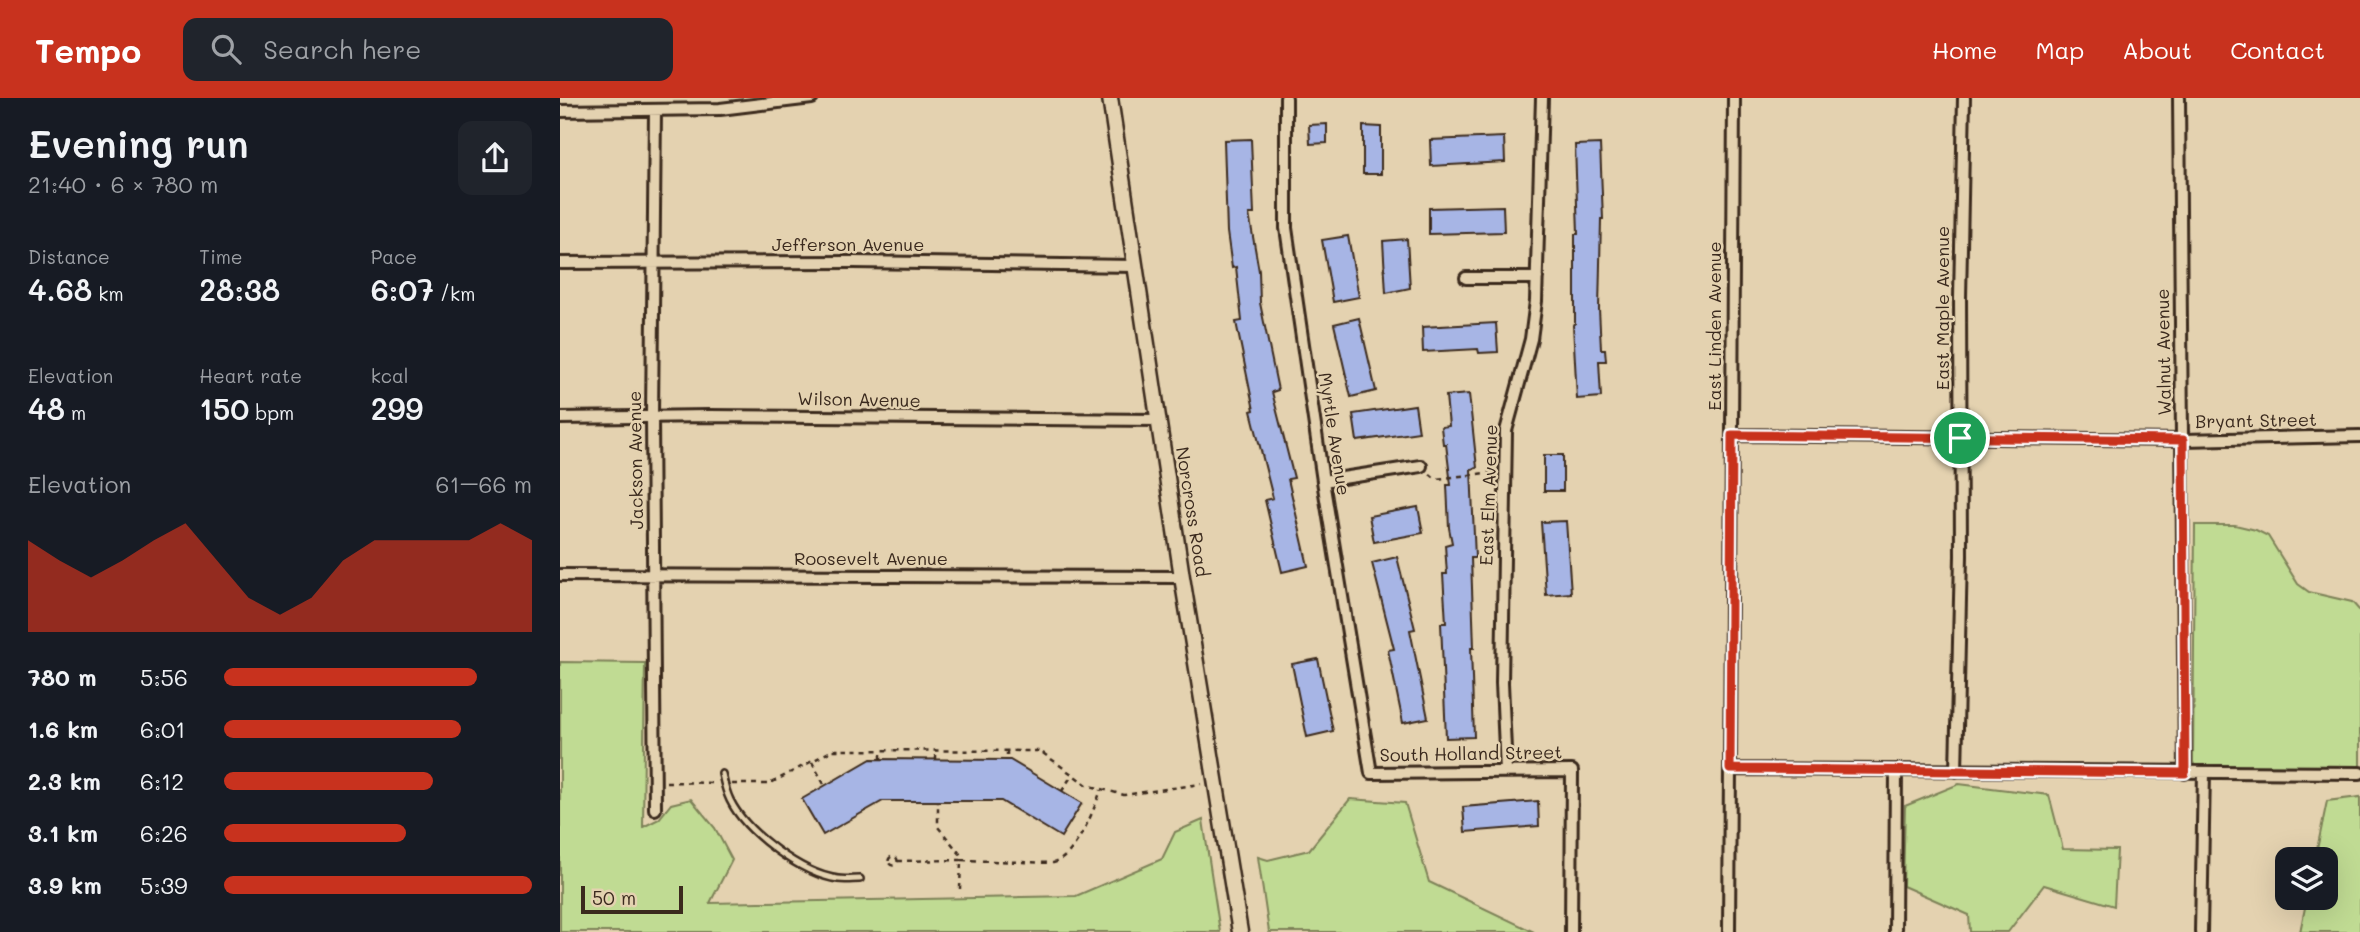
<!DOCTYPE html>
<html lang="en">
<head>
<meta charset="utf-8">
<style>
	body { margin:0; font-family:Mali,sans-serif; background:#20242c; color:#f1f3f6; height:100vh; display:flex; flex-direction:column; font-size:26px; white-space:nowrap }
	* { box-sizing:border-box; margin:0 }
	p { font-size:23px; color:#9ea1a6 }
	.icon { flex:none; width:38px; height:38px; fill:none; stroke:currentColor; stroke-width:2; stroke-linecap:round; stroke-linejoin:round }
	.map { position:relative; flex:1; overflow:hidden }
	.details { display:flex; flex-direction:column; background:#171b24; width:560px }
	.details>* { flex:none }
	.tools { position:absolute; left:1715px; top:749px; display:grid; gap:14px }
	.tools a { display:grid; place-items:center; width:63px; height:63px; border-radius:14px; background:#171b24; box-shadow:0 7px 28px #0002; font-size:35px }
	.scale { position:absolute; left:21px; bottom:18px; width:102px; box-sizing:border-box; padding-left:7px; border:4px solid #3b2a1e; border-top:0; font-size:19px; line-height:24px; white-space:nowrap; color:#3b2a1e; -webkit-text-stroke:5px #e4d2b0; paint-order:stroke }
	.pin { position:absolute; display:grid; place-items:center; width:60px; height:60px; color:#fff; margin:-30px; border:4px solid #fff; border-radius:50%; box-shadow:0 2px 7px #0007 }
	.round { display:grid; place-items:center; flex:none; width:74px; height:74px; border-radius:14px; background:#20242c }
	.overview { display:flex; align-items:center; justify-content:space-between; height:119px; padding:0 28px }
	h1 { font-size:38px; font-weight:600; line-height:52px }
	.stats { display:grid; grid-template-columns:repeat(3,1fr); gap:10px; height:119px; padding:7px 28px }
	.stats div { display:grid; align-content:center }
	.stats b { font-size:30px; font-weight:600 }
	.stats small { font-size:19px; font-weight:400 }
	.stats p { font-size:19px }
	.chart { height:196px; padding:14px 28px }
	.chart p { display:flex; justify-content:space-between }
	.chart svg { width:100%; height:126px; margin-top:7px; fill:#c8321e; opacity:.7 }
	ul { padding:0 28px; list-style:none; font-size:23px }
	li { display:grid; grid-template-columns:112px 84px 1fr; align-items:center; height:52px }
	li i { height:18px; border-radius:9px; background:#c8321e }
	header { display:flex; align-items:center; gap:42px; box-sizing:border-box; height:98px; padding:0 35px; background:#c8321e; color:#fff }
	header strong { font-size:33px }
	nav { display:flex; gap:38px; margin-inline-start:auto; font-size:24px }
	.search { width:490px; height:63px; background:#20242c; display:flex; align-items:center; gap:18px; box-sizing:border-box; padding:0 24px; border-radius:14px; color:#9ea1a6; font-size:26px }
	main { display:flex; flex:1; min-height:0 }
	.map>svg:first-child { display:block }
	.green { fill:#c0db93; stroke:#7e8258; stroke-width:2 }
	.building { fill:#a7b5e5; stroke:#3b2a1e; stroke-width:2 }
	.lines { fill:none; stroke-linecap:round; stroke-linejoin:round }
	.service-casing { stroke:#3b2a1e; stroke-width:10 }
	.minor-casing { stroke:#3b2a1e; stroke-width:16 }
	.tertiary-casing { stroke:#3b2a1e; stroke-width:19 }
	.path { stroke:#3b2a1e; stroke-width:2.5; stroke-dasharray:5 5; stroke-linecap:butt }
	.service { stroke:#e4d2b0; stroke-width:5 }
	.minor { stroke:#e4d2b0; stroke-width:10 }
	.tertiary { stroke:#e4d2b0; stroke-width:14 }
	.route-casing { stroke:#fff; stroke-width:14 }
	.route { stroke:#c8321e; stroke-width:9 }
	.labels { text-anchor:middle; stroke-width:5; stroke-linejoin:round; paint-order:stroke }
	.street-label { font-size:18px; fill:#3b2a1e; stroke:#e4d2b0 }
</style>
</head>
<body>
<header>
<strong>Tempo</strong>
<div class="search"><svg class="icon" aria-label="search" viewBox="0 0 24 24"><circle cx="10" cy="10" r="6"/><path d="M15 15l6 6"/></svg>Search here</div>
<nav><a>Home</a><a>Map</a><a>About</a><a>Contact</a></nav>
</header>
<main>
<section class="details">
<div class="overview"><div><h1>Evening run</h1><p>21:40 · 6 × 780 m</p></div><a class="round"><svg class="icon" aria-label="share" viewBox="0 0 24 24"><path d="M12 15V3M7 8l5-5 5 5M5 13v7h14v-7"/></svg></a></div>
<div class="stats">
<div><p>Distance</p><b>4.68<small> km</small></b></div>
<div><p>Time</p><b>28:38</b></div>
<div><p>Pace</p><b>6:07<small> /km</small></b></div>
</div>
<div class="stats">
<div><p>Elevation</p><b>48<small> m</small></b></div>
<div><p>Heart rate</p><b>150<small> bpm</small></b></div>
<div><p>kcal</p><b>299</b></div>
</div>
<div class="chart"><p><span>Elevation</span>61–66 m</p>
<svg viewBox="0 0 160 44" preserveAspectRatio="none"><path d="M0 44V12L10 19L20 25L30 19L40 12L50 6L60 19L70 32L80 38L90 32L100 19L110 12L120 12L130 12L140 12L150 6L160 12V44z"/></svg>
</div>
<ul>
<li><b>780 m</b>5:56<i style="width:82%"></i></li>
<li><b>1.6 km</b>6:01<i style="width:77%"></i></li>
<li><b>2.3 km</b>6:12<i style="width:68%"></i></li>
<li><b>3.1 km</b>6:26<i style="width:59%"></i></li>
<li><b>3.9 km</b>5:39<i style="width:100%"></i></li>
</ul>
</section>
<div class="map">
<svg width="1800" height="834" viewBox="0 0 1800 834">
	<rect width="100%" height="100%" fill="#e4d2b0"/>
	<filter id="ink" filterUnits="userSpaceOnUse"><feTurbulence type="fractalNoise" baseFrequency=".0143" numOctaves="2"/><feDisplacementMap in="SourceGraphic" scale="14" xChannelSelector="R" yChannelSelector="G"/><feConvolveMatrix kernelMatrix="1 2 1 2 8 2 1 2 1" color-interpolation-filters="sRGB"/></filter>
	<g filter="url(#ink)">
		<path class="green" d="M1635,427H1675L1696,432L1708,438L1738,486L1749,494L1792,504L1800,513V672L1636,671L1633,664Z
			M0,564L85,565L83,729L99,721L111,706L131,701L155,730L172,762L150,805L516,798L602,761L615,734L643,722L660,834H0Z
			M1399,686L1489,697L1503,751L1557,752L1554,808L1484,787L1448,834H1410L1409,817L1343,788L1345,708Z
			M1800,699V834H1740L1747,800H1766V761H1755L1767,703Z
			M790,701L845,705L869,784L974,834H709L698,759L708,762L749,752Z"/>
		<path class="building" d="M767,26V45L750,46L749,27Z
			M803,28L821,29V76H803Z
			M944,39L945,64L871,68L870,42Z
			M691,41L694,116H689L699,173L700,205L718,292L712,294L734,380L728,381L748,468L722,474L705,402L713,400L691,313L694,312L676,224L682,223L676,169L672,170L667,134L664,42Z
			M1040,46L1043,121H1041L1039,211L1041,251H1045L1046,263H1039L1041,299L1017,301L1013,227L1015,226V136H1018L1015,47Z
			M943,108L944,134L869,136V110Z
			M788,138L799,199L773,204L762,142Z
			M847,141L850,190L826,195L823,143Z
			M799,220L816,293L791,299L774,226Z
			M936,225L938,254L919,255L918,251L863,254L862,229Z
			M909,296L917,370L911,371L915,460H911L914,550H911L914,639L886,640L881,525H886L883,476H887L885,447L892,445L889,430L887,387H891L886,346H883L881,329L889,328L886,298Z
			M855,307L859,334L797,343L793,316Z
			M984,357H1003V393H984Z
			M858,409L863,435L814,444L809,418Z
			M1006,423L1011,495L986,497L981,424Z
			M837,459L855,531L850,532L868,620L843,625L828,552L834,551L812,465Z
			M758,561L773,633L747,639L732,566Z
			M311,661L450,662L522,705L501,739L441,703H323L263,737L242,701Z
			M978,703L979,728L905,734L903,709Z"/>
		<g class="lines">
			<g class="service-casing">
				<path id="service" d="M162,676C164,685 166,694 170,702C186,735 242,776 278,781C285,782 293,781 300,781"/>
			</g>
			<g class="minor-casing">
				<path id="minor" d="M726,0V130L763,383L811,675L1012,673L1011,834
					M1619,0L1625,675
					M0,13L160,11L252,0
					M95,13L92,318L95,711
					M0,165L294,164L575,168
					M906,180H977
					M0,320L149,318L598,322
					M1172,337L1623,342L1800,338
					M763,383L861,368
					M0,477L622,479
					M1170,671L1800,675
					M946,673L942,585L946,333L971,241L976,203L982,0
					M1396,673L1401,458L1400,200L1404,0
					M1169,834L1174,0
					M1335,834L1336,672
					M1641,834L1644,674"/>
			</g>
			<g class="tertiary-casing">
				<path id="tertiary" d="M550,0L622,479L680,834"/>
			</g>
			<path class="path" d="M870,376L876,381L934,374
				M447,652V662
				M321,661V652
				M376,662V652
				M252,664L265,688
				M106,684L155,685
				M172,686H209L273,652L480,653L527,687L564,697L641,686
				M502,693L512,677
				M328.5 763a4.5 4.5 0 1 1 9 0a4.5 4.5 0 1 1-9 0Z
				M337,763L401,762V757L378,729V703
				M400,791L401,762L493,765C515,760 534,712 541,692"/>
			<use href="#service" class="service"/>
			<use href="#minor" class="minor"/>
			<use href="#tertiary" class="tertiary"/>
		</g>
	</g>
	<g class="lines" filter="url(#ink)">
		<g class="route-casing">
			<path id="route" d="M1172,337L1623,342L1625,675L1170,671Z"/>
		</g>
		<use href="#route" class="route"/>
	</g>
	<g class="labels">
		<g class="street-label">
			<text x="288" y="153">Jefferson Avenue</text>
			<text transform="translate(1383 210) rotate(-90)" y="6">East Maple Avenue</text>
			<text transform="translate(1155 228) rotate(-90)" y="6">East Linden Avenue</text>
			<text transform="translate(1604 254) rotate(-91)" y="6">Walnut Avenue</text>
			<text transform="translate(299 302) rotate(1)" y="6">Wilson Avenue</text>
			<text transform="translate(1696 323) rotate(-1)" y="6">Bryant Street</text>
			<text transform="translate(774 336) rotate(81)" y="6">Myrtle Avenue</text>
			<text transform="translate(76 362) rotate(-91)" y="6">Jackson Avenue</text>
			<text transform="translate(929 397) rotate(-88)" y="6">East Elm Avenue</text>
			<text transform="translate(632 414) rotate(81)" y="6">Norcross Road</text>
			<text x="311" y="467">Roosevelt Avenue</text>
			<text transform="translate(911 656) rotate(-1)" y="6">South Holland Street</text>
		</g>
	</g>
</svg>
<div class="tools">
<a><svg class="icon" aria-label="layers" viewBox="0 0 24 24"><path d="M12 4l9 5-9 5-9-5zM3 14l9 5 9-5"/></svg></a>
</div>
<div class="scale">50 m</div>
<div class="pin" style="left:1400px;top:340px;background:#1e9e55"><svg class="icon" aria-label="arrive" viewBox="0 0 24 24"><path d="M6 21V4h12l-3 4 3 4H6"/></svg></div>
</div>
</main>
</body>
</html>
